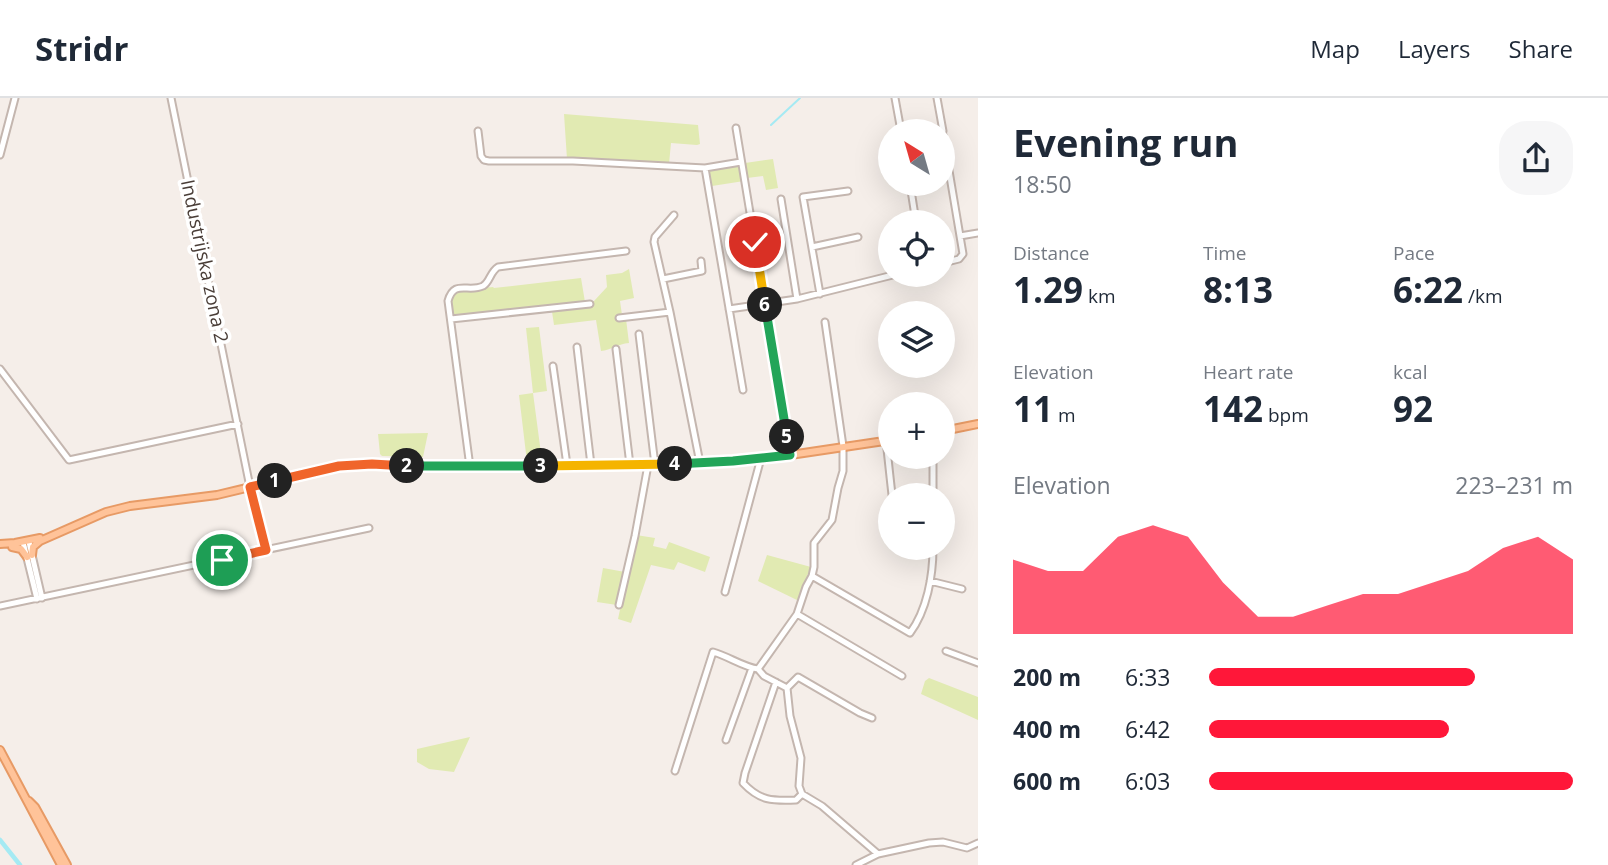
<!DOCTYPE html>
<html lang="en">
<head>
<meta charset="utf-8">
<style>
	body { margin:0; font-family:"Open Sans",sans-serif; background:#f6f6f7; color:#1f2937; height:100vh; display:flex; flex-direction:column; font-size:26px; white-space:nowrap }
	* { box-sizing:border-box; margin:0 }
	p { font-size:23px; color:#747a83 }
	.icon { flex:none; width:38px; height:38px; fill:none; stroke:currentColor; stroke-width:2; stroke-linecap:round; stroke-linejoin:round }
	.map { position:relative; flex:1; overflow:hidden }
	.drawer { display:flex; flex-direction:column; background:#fff; width:630px }
	.drawer>* { flex:none }
	.needle { width:46px; rotate:323deg }
	.buttons { position:absolute; left:878px; top:21px; display:grid; gap:14px }
	.buttons a { display:grid; place-items:center; width:77px; height:77px; border-radius:50%; background:#fff; box-shadow:0 7px 28px #0002; font-size:35px }
	.pin { position:absolute; display:grid; place-items:center; width:60px; height:60px; color:#fff; margin:-30px; border:4px solid #fff; border-radius:50%; box-shadow:0 2px 7px #0007 }
	.km { position:absolute; width:35px; height:35px; margin:-18px; border-radius:50%; background:#222; color:#fff; font-size:19px; line-height:35px; text-align:center }
	.round { display:grid; place-items:center; flex:none; width:74px; height:74px; border-radius:28px; background:#f6f6f7 }
	.summary { display:flex; align-items:center; justify-content:space-between; height:119px; padding:0 35px }
	h1 { font-size:38px; font-weight:700; line-height:52px }
	.metrics { display:grid; grid-template-columns:repeat(3,1fr); gap:10px; height:119px; padding:7px 35px }
	.metrics div { display:grid; align-content:center }
	.metrics b { font-size:35px; font-weight:700 }
	.metrics small { font-size:19px; font-weight:400 }
	.metrics p { font-size:19px }
	.chart { height:196px; padding:14px 35px }
	.chart p { display:flex; justify-content:space-between }
	.chart svg { width:100%; height:126px; margin-top:7px; fill:#ff1739; opacity:.7 }
	ul { padding:0 35px; list-style:none; font-size:23px }
	li { display:grid; grid-template-columns:112px 84px 1fr; align-items:center; height:52px }
	li i { height:18px; border-radius:9px; background:#ff1739 }
	header { display:flex; align-items:center; gap:42px; box-sizing:border-box; height:98px; padding:0 35px; background:#fff; border-bottom:2px solid #e0e1e3 }
	header strong { font-size:33px }
	nav { display:flex; gap:38px; margin-inline-start:auto; font-size:24px }
	main { display:flex; flex:1; min-height:0 }
	.map>svg:first-child { display:block }
	.green { fill:#e1eab2 }
	.lines { fill:none; stroke-linecap:round; stroke-linejoin:round }
	.stream { stroke:#a5eaf3; stroke-width:2 }
	.canal { stroke:#a5eaf3; stroke-width:4.5 }
	.minor-casing { stroke:#c4b6af; stroke-width:9 }
	.major-casing { stroke:#e79a65; stroke-width:10 }
	.minor { stroke:#fff; stroke-width:5 }
	.major { stroke:#ffc399; stroke-width:6 }
	.split-1-casing { stroke:#fff; stroke-width:14 }
	.split-2-casing { stroke:#fff; stroke-width:14 }
	.split-3-casing { stroke:#fff; stroke-width:14 }
	.split-4-casing { stroke:#fff; stroke-width:14 }
	.split-5-casing { stroke:#fff; stroke-width:14 }
	.split-6-casing { stroke:#fff; stroke-width:14 }
	.split-7-casing { stroke:#fff; stroke-width:14 }
	.split-1 { stroke:#f0652b; stroke-width:9 }
	.split-2 { stroke:#f0652b; stroke-width:9 }
	.split-3 { stroke:#22a559; stroke-width:9 }
	.split-4 { stroke:#f5b400; stroke-width:9 }
	.split-5 { stroke:#22a559; stroke-width:9 }
	.split-6 { stroke:#22a559; stroke-width:9 }
	.split-7 { stroke:#f5b400; stroke-width:9 }
	.labels { text-anchor:middle; stroke-width:7; stroke-linejoin:round; paint-order:stroke }
	.street-label { font-size:19px; fill:#493d37; stroke:#fff }
</style>
</head>
<body>
<header>
<strong>Stridr</strong>
<nav><a>Map</a><a>Layers</a><a>Share</a></nav>
</header>
<main>
<div class="map">
<svg width="978" height="767" viewBox="0 0 978 767">
	<rect width="100%" height="100%" fill="#f5eee9"/>
	<path class="green" d="M564,16L698,27L700,46L697,47L671,45L669,66L567,61Z
		M773,61L778,90L766,92L763,78L747,80L745,65Z
		M739,67L741,69L744,83L712,88L708,72Z
		M629,171L634,200L620,203L622,217L617,218L618,221H626L629,245C618,246 611,252 601,253L596,222L554,227L551,207L453,218C453,213 451,206 451,201C453,188 482,190 493,189L494,190L581,180L585,204L594,203L607,189L606,177L622,175Z
		M539,229L547,293L533,295L542,363L527,364L519,297L533,295L526,230Z
		M428,335L423,359L382,358L380,356L378,336Z
		M636,437L655,440L653,448L666,451L669,444L710,459L705,474L678,464L674,472L651,467L631,525L618,521Z
		M767,457L811,469L801,492L799,503L758,483Z
		M603,470L625,474L617,507L597,504Z
		M929,580L978,599V622L921,596L925,583Z
		M470,639L454,674L429,671L417,664V651Z"/>
	<g class="lines">
		<path class="stream" d="M771,27L800,0"/>
		<path class="canal" d="M0,742L20,767"/>
		<g class="minor-casing">
			<path id="minor" d="M171,0L250,389L266,452
				M895,0L901,33
				M937,0L943,33
				M736,30L790,357
				M478,33L481,58L484,62L489,63H573L705,70L741,64
				M943,37L963,156L959,161L943,165
				M0,57L15,0
				M705,70L743,292
				M910,86L916,124
				M781,101L797,201
				M674,117L655,139L654,144L670,214L700,365
				M960,138L978,135
				M812,149L858,139
				M663,181L702,173L701,163
				M820,196L803,99L848,93
				M729,211L797,201L893,177
				M619,220L670,214
				M451,221L590,206
				M639,236L655,367
				M577,249L591,367
				M616,251L630,367
				M553,268L567,367
				M0,271L69,362L238,326
				M886,342L892,397
				M933,359V397
				M470,369L448,203C454,181 468,195 483,188C490,184 490,174 498,169L626,153
				M23,444L37,501
				M29,444L42,500
				M812,478L910,535C927,512 933,478 933,450
				M930,483L962,491
				M725,494L761,360
				M619,507L635,438L648,367
				M0,508L369,430
				M797,516L902,578
				M946,553L978,565
				M758,571L764,578L787,590
				M776,584L745,675L743,685C760,703 772,703 796,702L802,696
				M872,620L860,615L798,579L787,590L790,618L801,660L799,688L802,696L822,708L878,756
				M726,642L752,570
				M675,673L713,554C728,558 743,569 758,571L797,516L806,489L812,478L814,469V445L832,422L838,390L843,373V348L825,224
				M856,767L878,756L929,745L943,744L967,750L978,745"/>
		</g>
		<g class="major-casing">
			<path id="major" d="M943,333L978,326
				M0,446L15,445L40,440
				M12,449L21,451L27,459
				M32,457L33,449L40,443L106,414L130,408L217,397L339,368L372,366L483,369L700,365L770,360L891,342
				M0,652L61,767
				M29,703L35,709L67,767"/>
		</g>
		<use href="#minor" class="minor"/>
		<use href="#major" class="major"/>
	</g>
	<g class="lines">
		<g class="split-1-casing">
			<path id="split-1" d="M222,462L266,452L250,389L275,383"/>
		</g>
		<g class="split-2-casing">
			<path id="split-2" d="M275,383L339,368L372,366L407,368"/>
		</g>
		<g class="split-3-casing">
			<path id="split-3" d="M407,368H541"/>
		</g>
		<g class="split-4-casing">
			<path id="split-4" d="M541,368L675,366"/>
		</g>
		<g class="split-5-casing">
			<path id="split-5" d="M675,366L733,363L790,357L787,339"/>
		</g>
		<g class="split-6-casing">
			<path id="split-6" d="M765,207L787,339"/>
		</g>
		<g class="split-7-casing">
			<path id="split-7" d="M755,144L765,207"/>
		</g>
		<use href="#split-1" class="split-1"/>
		<use href="#split-2" class="split-2"/>
		<use href="#split-3" class="split-3"/>
		<use href="#split-4" class="split-4"/>
		<use href="#split-5" class="split-5"/>
		<use href="#split-6" class="split-6"/>
		<use href="#split-7" class="split-7"/>
	</g>
	<g class="labels">
		<g class="street-label">
			<text transform="translate(205 163) rotate(78)" y="7">Industrijska zona 2</text>
		</g>
	</g>
</svg>
<div class="buttons">
<a><svg class="needle" viewBox="-14 -14 28 28"><path d="M0-13l5 13h-10z" fill="#e53935"/><path d="M0 13l5-13h-10z" fill="#747a83"/></svg></a>
<a><svg class="icon" aria-label="locate" viewBox="0 0 24 24"><circle cx="12" cy="12" r="6"/><path d="M12 2v4M12 18v4M2 12h4M18 12h4"/></svg></a>
<a><svg class="icon" aria-label="layers" viewBox="0 0 24 24"><path d="M12 4l9 5-9 5-9-5zM3 14l9 5 9-5"/></svg></a>
<a>+</a>
<a>−</a>
</div>
<div class="pin" style="left:222px;top:462px;background:#1e9e55"><svg class="icon" aria-label="arrive" viewBox="0 0 24 24"><path d="M6 21V4h12l-3 4 3 4H6"/></svg></div>
<div class="pin" style="left:755px;top:144px;background:#d93025"><svg class="icon" aria-label="check" viewBox="0 0 24 24"><path d="M5 12l5 5 9-10"/></svg></div>
<b class="km" style="left:275px;top:383px">1</b>
<b class="km" style="left:407px;top:368px">2</b>
<b class="km" style="left:541px;top:368px">3</b>
<b class="km" style="left:675px;top:366px">4</b>
<b class="km" style="left:787px;top:339px">5</b>
<b class="km" style="left:765px;top:207px">6</b>
</div>
<section class="drawer">
<div class="summary"><div><h1>Evening run</h1><p>18:50</p></div><a class="round"><svg class="icon" aria-label="share" viewBox="0 0 24 24"><path d="M12 15V3M7 8l5-5 5 5M5 13v7h14v-7"/></svg></a></div>
<div class="metrics">
<div><p>Distance</p><b>1.29<small> km</small></b></div>
<div><p>Time</p><b>8:13</b></div>
<div><p>Pace</p><b>6:22<small> /km</small></b></div>
</div>
<div class="metrics">
<div><p>Elevation</p><b>11<small> m</small></b></div>
<div><p>Heart rate</p><b>142<small> bpm</small></b></div>
<div><p>kcal</p><b>92</b></div>
</div>
<div class="chart"><p><span>Elevation</span>223–231 m</p>
<svg viewBox="0 0 160 44" preserveAspectRatio="none"><path d="M0 44V18L10 22L20 22L30 10L40 6L50 10L60 26L70 38L80 38L90 34L100 30L110 30L120 26L130 22L140 14L150 10L160 18V44z"/></svg>
</div>
<ul>
<li><b>200 m</b>6:33<i style="width:73%"></i></li>
<li><b>400 m</b>6:42<i style="width:66%"></i></li>
<li><b>600 m</b>6:03<i style="width:100%"></i></li>
</ul>
</section>
</main>
</body>
</html>
